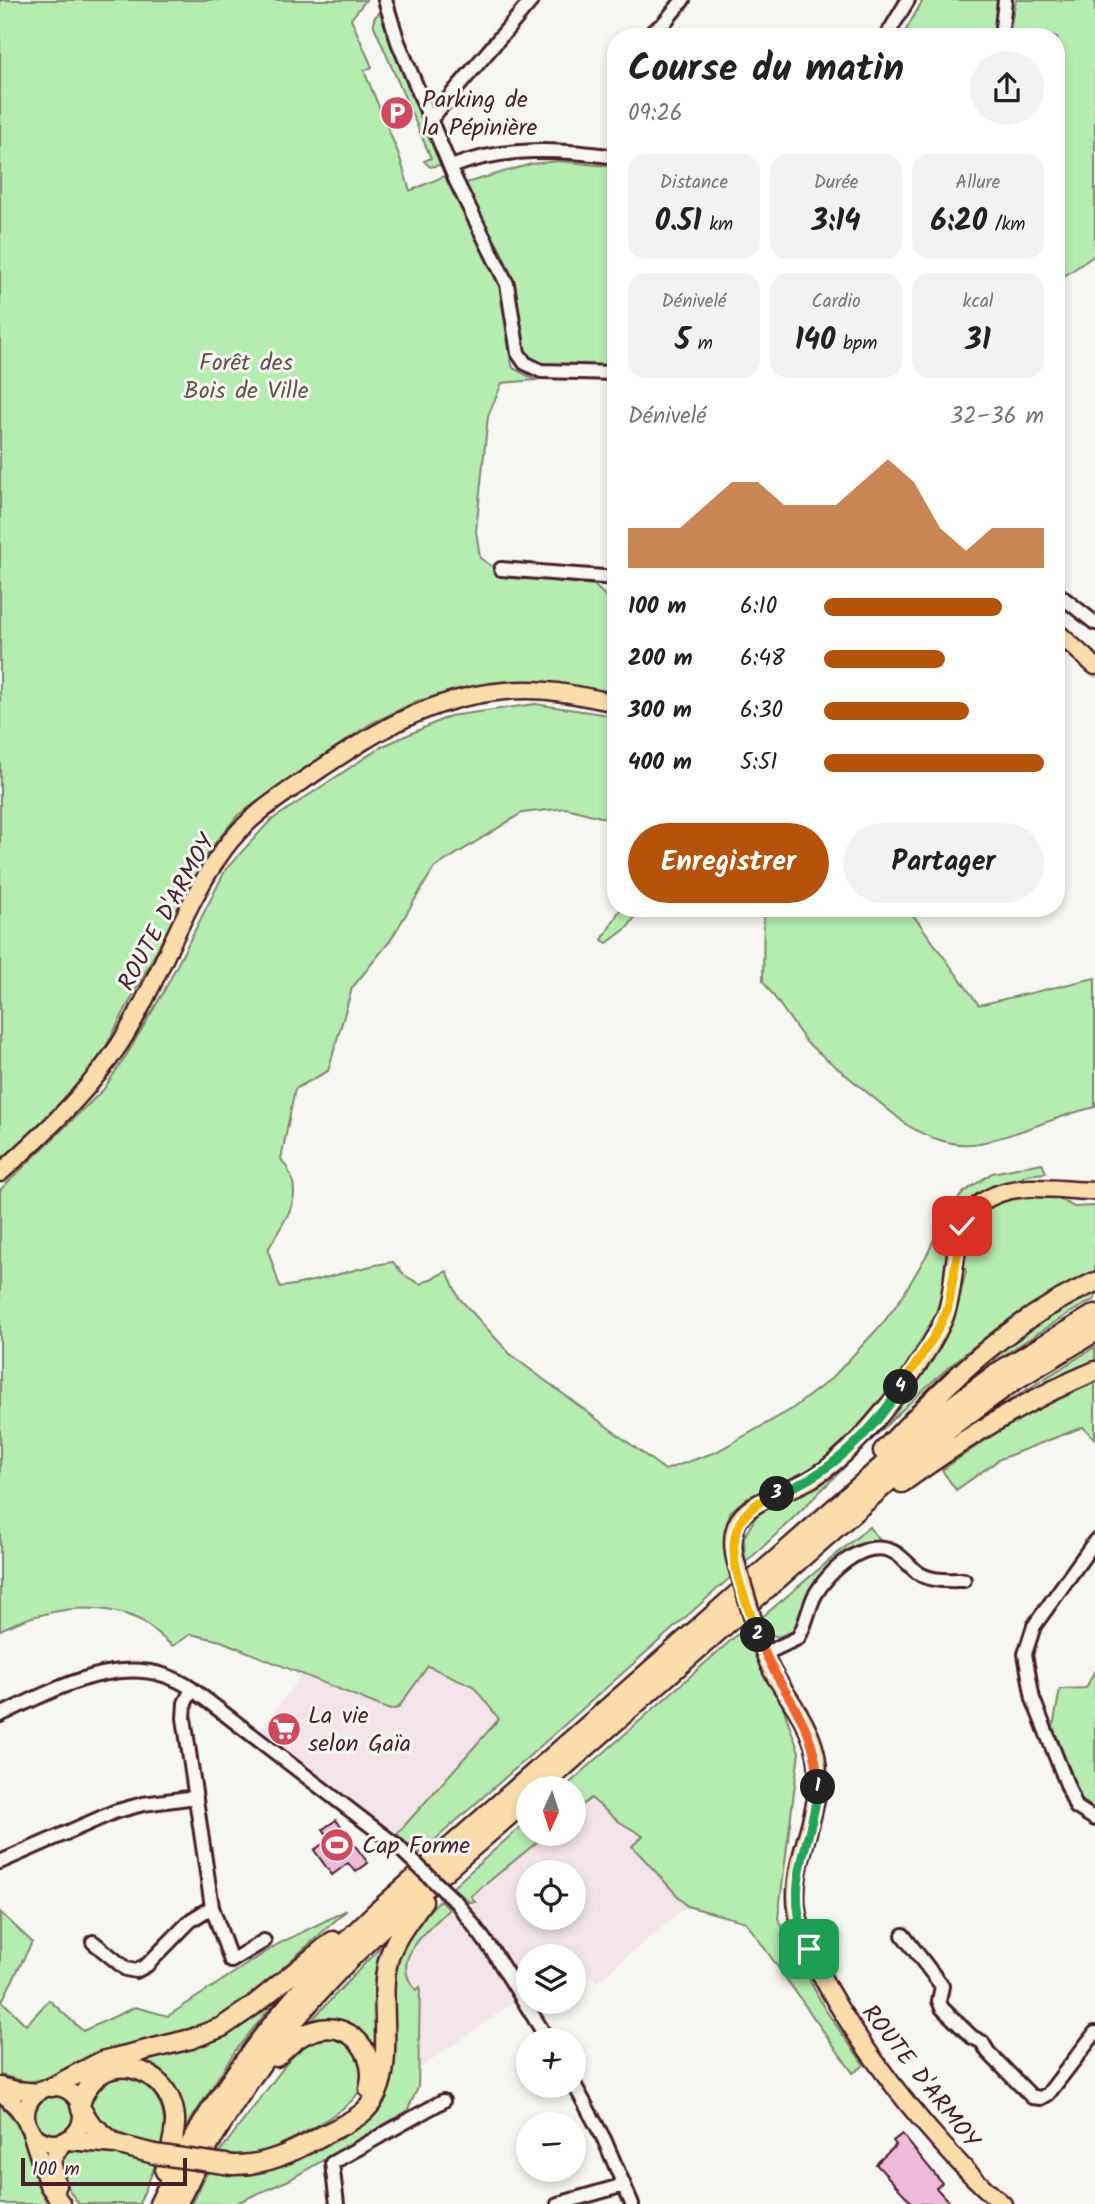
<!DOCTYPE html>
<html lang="fr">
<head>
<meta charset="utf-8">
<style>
	body { margin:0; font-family:Kalam,sans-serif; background:#f2f2f2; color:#222; height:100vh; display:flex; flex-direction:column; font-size:26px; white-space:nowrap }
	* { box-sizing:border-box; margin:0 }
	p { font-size:23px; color:#767676 }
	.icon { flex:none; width:38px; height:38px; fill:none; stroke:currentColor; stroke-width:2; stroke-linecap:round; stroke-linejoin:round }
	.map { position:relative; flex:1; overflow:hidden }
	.details { position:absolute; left:607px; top:28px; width:458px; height:889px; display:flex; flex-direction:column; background:#fff; border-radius:28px; box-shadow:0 4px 10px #0003 }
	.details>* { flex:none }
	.needle { width:46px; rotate:183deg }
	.controls { position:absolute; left:516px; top:1776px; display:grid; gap:14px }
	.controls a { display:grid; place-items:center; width:70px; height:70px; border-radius:50%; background:#fff; box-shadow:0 4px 10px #0003; font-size:35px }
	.scale { position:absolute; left:21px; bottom:18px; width:166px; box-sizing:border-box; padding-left:7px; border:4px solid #4a1f2b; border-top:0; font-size:19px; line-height:24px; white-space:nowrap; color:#4a1f2b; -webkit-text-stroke:5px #f6f6f2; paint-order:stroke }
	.pin { position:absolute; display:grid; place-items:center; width:60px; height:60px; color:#fff; margin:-30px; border-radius:14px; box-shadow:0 4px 10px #0006 }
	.km { position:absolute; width:35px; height:35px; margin:-18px; border-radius:50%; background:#222; color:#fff; font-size:19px; line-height:35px; text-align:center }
	.round { display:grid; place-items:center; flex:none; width:74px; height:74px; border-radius:37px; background:#f2f2f2 }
	.headline { display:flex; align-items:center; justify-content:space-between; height:119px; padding:0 21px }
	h1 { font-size:38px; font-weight:700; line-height:52px }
	.metrics { display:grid; grid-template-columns:repeat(3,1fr); gap:10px; height:119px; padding:7px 21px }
	.metrics div { display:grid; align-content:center; border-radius:18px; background:#f2f2f2; text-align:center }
	.metrics b { font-size:30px; font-weight:700 }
	.metrics small { font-size:19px; font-weight:400 }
	.metrics p { font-size:19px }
	.chart { height:196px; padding:14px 21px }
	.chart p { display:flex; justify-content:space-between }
	.chart svg { width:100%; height:126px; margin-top:7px; fill:#b45309; opacity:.7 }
	.cta { display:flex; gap:14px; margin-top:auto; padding:14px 21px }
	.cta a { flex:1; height:80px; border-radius:42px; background:#b45309; color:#fff; font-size:28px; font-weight:700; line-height:80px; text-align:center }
	.cta a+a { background:#f2f2f2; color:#222 }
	ul { padding:0 21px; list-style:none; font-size:23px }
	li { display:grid; grid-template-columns:112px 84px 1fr; align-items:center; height:52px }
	li i { height:18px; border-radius:9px; background:#b45309 }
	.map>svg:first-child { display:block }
	.built { fill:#f3e4ea; fill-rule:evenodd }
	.green { fill:#b5edb0; stroke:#80866e; stroke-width:2 }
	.building { fill:#edbad8; stroke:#4a1f2b; stroke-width:2 }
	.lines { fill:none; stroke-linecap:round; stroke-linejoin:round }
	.minor-casing { stroke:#4a1f2b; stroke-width:18 }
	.major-casing { stroke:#4a1f2b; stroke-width:21 }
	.highway-casing { stroke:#4a1f2b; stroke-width:23 }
	.minor { stroke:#f6f6f2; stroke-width:12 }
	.major { stroke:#faddab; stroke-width:16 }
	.highway { stroke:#faddab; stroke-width:18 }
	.minor-bridge-casing { stroke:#4a1f2b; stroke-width:18; stroke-linecap:butt }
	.major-bridge-casing { stroke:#4a1f2b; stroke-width:21; stroke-linecap:butt }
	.highway-bridge-casing { stroke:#4a1f2b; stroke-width:23; stroke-linecap:butt }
	.minor-bridge { stroke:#f6f6f2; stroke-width:12 }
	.major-bridge { stroke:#faddab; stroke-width:16 }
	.highway-bridge { stroke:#faddab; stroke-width:18 }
	.split-1-casing { stroke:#fff; stroke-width:14 }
	.split-2-casing { stroke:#fff; stroke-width:14 }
	.split-3-casing { stroke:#fff; stroke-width:14 }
	.split-4-casing { stroke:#fff; stroke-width:14 }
	.split-5-casing { stroke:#fff; stroke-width:14 }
	.split-1 { stroke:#22a559; stroke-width:9 }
	.split-2 { stroke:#f0652b; stroke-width:9 }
	.split-3 { stroke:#f5b400; stroke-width:9 }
	.split-4 { stroke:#22a559; stroke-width:9 }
	.split-5 { stroke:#f5b400; stroke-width:9 }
	.labels { text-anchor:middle; stroke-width:6; stroke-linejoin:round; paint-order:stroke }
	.poi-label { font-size:24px; fill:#4a1f2b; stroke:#f6f6f2; text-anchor:start }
	.park-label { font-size:24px; fill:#65524c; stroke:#f6f6f2 }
	.street-label { font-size:24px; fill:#4a1f2b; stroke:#f6f6f2 }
</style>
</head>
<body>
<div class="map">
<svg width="1095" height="2204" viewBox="0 0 1095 2204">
	<rect width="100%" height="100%" fill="#f6f6f2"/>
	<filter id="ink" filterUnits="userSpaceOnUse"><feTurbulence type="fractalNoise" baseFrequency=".0143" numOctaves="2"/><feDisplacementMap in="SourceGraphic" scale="14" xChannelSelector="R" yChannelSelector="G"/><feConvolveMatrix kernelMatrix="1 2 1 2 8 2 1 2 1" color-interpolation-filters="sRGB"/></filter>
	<g filter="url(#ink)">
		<path class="built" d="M428,1665L473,1686L499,1719L397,1834L260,1730L302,1674L390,1710L398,1708Z
			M591,1798L618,1821L644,1836L632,1847L687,1906L597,1982L568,1951L561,1956H528V1985L513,2003L419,2069L420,1987L416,1990L406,1974V1961L411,1950L449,1909L475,1902L471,1896L547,1834H574V1812ZM528,1872H574V1918H528Z"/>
		<path class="green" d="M0,0H366L351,19L372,67L364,71L399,155L410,191L449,174C466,209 488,246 499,283C508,311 504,340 513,368L536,380L502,383L488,416L476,531L480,558L507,577L594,585L616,606V695L540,684L485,685L417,701L370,724L238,815L212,847L96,1065L18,1147L0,1161Z
			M923,0H998L993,37H902Z
			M1016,0H1095V255L1057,281V37H1008Z
			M382,10L445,164L430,167L424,161L431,158L374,26V18Z
			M559,161L616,167V369C594,365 547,372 531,361C512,349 519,315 516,296C512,261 482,220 466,190V183L531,164Z
			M535,704L616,716V821L566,808L522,813L434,868L390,941L352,988L328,1071L295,1089L281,1159C309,1195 286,1215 268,1250L280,1287C319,1283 354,1267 393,1262L404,1275L420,1284L447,1271L459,1298L511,1355L665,1470L716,1452L792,1409L832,1378L883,1323L902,1297L929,1251L944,1215L964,1192L992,1173L1042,1163L1046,1173L1026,1175L1013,1184L984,1193L945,1289L940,1308L889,1393L870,1416L812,1470L746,1498L730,1512L724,1542L732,1576L419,1854L397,1834L499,1719L473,1686L428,1666L398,1708L390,1710L221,1641L191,1634L173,1646C162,1638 150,1625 138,1619C95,1599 41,1610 0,1630V1190L103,1090L126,1056L163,993L226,869L270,821L381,747L450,716Z
			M621,908H642L627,928L607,943L602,940Z
			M764,908H908L979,1005L1095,978V1107C1056,1116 1018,1135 980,1143C955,1148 928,1138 907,1125L807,1043L763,981Z
			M1019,1195L1054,1196L1074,1207L1095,1206V1272C954,1332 858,1464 745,1563L744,1537L757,1515L779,1502L820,1486L890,1418L953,1321L966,1272L961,1258L963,1245L973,1220L993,1202Z
			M1095,1287V1299L1071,1312L954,1387L980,1360Z
			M1095,1347V1365L990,1417L988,1414Z
			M1095,1382V1439L1083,1427L1000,1459L956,1490L942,1470L1013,1421Z
			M869,1527L880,1540L849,1555L794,1631L777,1637L768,1633L761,1618Z
			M747,1626L758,1660L780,1699L799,1752L778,1918L824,2008L864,2065L853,2073L746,1922L687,1906L632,1846L643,1836L618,1821L591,1798L574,1812V1788H564Z
			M1095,1670V1809L1082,1800L1053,1727L1060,1689L1086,1688Z
			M528,1820V1834H547L471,1896L475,1902H469L453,1887Z
			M440,1900L449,1909C429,1930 387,1959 416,1990L420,1987L418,2088L407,2111L289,2180L234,2204H191L208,2171C249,2177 284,2168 320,2148C339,2138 365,2128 378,2111C410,2068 377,2006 395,1959C404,1935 423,1917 440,1900Z
			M347,1910L249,1998L218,2019L186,2031L104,2051L58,2076L28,2082L0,2075V1912L32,1942L2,2001L26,2025L49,2000L83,2031L135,2007L168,2016L278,1944Z
			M383,1944L379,1972L378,2046L373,2048L308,2024Z
			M296,1976L235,2051L180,2137V2119L130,2058L188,2045Z
			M333,2038C346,2042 355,2048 360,2062C364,2072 364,2083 358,2093C347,2112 279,2148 257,2153C244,2156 232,2155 219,2153L293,2055L310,2042Z
			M126,2078C160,2085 168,2113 163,2145L132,2139L108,2127L105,2129L93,2113L88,2096L108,2079Z
			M33 2116a21 21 0 1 1 42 0a21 21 0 1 1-42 0Z
			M0,2105C30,2129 27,2173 48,2204H0Z
			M81,2144L156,2164L139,2204H79C70,2193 54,2169 66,2155C70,2151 76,2148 81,2144Z"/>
		<path class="building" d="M336,1820L368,1863L356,1872L348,1863L332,1875L314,1850L330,1839L323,1829Z
			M902,2134L942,2183L936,2188L951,2204H913L876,2164L896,2145L893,2141Z"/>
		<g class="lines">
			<g class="minor-casing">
				<path id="minor" d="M385,0L398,42L456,181L507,284L518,353L525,363L541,371L616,373
					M653,31L663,24L683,0
					M886,37L908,0
					M1001,37L1005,0
					M430,120L532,0
					M451,167C503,146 561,149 616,157
					M501,569L616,578
					M1057,593L1095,623
					M1095,1541L1034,1626L1025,1654L1033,1699L1076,1807L1095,1819
					M764,1654L798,1638C806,1625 808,1610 814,1597C827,1572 867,1534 897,1554C904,1559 910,1566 917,1572C930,1582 949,1580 964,1580
					M192,1689L185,1703L184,1718L212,1907L231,1961L264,1941
					M0,1715C58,1688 130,1646 192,1689L396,1845
					M0,1862L114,1812L143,1804L196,1797
					M457,1903L494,1953L548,2040
					M903,1935L942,1986L939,2001L942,2008L972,2037L982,2042L988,2052L1032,2097L1041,2098L1048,2094L1095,2033
					M93,1942L126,1969L136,1971L147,1965L191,1920L212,1907
					M574,2084L604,2139L632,2204
					M337,2204L332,2163L443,2101
					M558,2204L624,2185"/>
			</g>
			<g class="major-casing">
				<path id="major" d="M1057,632L1095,666
					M0,1173C41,1137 89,1091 119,1045C159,983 181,908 224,849C247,817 281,796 313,774C381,728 441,690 527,690C557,690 587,697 616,703
					M737,1566C717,1499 777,1502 816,1476C840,1461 863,1436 881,1414C904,1387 928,1353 943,1321C962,1279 943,1216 995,1195C1025,1182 1063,1191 1095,1191
					M755,1626C760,1641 765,1657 772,1671C788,1699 809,1722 816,1755C826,1805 796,1847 796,1896C795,1977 940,2154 1003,2204
					M0,2086L16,2090L39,2092
					M26 2115a28 28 0 1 1 56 0a28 28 0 1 1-56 0Z
					M0,2091L18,2108L26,2120
					M31,2132L48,2185L62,2204
					M57,2185L52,2160L63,2142"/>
			</g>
			<g class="highway-casing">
				<path id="highway" d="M883,1451C947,1383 1009,1320 1095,1282
					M902,1483C965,1438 1024,1401 1095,1371
					M540,1788L952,1426L1014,1381L1095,1332
					M276,2057C287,2048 298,2035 313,2031C350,2018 379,2054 369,2089
					M52,2087L102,2061L191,2039L222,2027L250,2008L333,1941
					M80,2105C96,2045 170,2063 175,2118C176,2136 169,2154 165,2171
					M81,2109L91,2124L113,2142
					M68,2140L116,2144L154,2154
					M232,2165C264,2166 291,2153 318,2138C332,2130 348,2124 361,2114C402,2082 376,2006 388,1961C394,1938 410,1920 423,1901
					M159,2204C211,2094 286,1998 374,1914L940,1415L998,1372L1095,1314
					M177,2204C221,2116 278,2032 347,1962C404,1904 468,1852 528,1799"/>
			</g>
			<use href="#minor" class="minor"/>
			<use href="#major" class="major"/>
			<use href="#highway" class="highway"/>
			<g class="minor-bridge-casing">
				<path id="minor-bridge" d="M396,1845L457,1903"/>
			</g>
			<g class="major-bridge-casing">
				<path id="major-bridge" d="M737,1566L755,1626"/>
			</g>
			<g class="highway-bridge-casing">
				<path id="highway-bridge" d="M154,2154L232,2165"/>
			</g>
			<use href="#minor-bridge" class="minor-bridge"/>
			<use href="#major-bridge" class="major-bridge"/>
			<use href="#highway-bridge" class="highway-bridge"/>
		</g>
	</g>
	<g class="lines" filter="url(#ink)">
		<g class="split-1-casing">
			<path id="split-1" d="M809,1949C781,1884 811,1850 818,1787"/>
		</g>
		<g class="split-2-casing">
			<path id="split-2" d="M758,1635C777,1693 818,1720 818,1787"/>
		</g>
		<g class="split-3-casing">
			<path id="split-3" d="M758,1635C740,1582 706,1520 777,1494"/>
		</g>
		<g class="split-4-casing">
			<path id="split-4" d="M777,1494C829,1475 872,1433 901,1387"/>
		</g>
		<g class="split-5-casing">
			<path id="split-5" d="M901,1387L935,1335L948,1308L962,1226"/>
		</g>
		<use href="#split-1" class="split-1"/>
		<use href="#split-2" class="split-2"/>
		<use href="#split-3" class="split-3"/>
		<use href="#split-4" class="split-4"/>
		<use href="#split-5" class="split-5"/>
	</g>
	<defs>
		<g id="parking-disc" transform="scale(1.75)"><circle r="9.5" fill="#d1495b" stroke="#f6f6f2"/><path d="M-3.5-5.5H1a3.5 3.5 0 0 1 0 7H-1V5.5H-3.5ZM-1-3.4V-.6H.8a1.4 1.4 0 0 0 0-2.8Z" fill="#fff"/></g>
		<g id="supermarket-disc" transform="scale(1.75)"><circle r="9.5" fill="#d1495b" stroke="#f6f6f2"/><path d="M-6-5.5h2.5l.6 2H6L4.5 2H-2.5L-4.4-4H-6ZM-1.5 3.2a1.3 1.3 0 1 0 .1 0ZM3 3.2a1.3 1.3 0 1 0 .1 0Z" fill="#fff"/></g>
		<g id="stadium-disc" transform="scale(1.75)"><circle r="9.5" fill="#d1495b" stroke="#f6f6f2"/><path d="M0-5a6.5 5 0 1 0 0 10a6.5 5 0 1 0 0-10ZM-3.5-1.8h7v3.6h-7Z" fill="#fff"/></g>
	</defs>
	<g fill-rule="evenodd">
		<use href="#parking-disc" x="397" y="113"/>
		<use href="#supermarket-disc" x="284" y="1729"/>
		<use href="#stadium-disc" x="337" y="1845"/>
	</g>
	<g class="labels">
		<g class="poi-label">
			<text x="422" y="107">Parking de<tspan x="422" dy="28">la Pépinière</tspan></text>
			<text x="308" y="1723">La vie<tspan x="308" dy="28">selon Gaïa</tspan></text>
			<text x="362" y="1853">Cap Forme</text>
		</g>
		<g class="park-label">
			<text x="246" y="370">Forêt des<tspan x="246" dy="28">Bois de Ville</tspan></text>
		</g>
		<g class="street-label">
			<text transform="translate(166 912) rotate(-61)" y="8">ROUTE D'ARMOY</text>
			<text transform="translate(921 2076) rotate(52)" y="8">ROUTE D'ARMOY</text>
		</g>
	</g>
</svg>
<div class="controls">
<a><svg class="needle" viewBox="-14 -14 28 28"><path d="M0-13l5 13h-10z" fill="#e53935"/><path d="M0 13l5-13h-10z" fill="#767676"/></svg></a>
<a><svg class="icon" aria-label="locate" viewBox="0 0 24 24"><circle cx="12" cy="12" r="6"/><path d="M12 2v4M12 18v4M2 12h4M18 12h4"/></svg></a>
<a><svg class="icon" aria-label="layers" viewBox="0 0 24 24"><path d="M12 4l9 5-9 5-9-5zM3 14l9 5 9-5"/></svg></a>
<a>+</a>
<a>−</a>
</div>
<div class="scale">100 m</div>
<div class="pin" style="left:809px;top:1949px;background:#1e9e55"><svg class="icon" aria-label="arrive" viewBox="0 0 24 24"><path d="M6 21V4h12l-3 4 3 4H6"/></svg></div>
<div class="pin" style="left:962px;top:1226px;background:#d93025"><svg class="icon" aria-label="check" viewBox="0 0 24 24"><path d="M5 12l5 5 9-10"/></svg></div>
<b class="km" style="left:818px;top:1787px">1</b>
<b class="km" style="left:758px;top:1635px">2</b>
<b class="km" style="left:777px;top:1494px">3</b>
<b class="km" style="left:901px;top:1387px">4</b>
<section class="details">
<div class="headline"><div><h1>Course du matin</h1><p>09:26</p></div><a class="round"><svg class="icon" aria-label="share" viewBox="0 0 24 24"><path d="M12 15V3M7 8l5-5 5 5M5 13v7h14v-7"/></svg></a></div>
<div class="metrics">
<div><p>Distance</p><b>0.51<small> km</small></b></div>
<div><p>Durée</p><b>3:14</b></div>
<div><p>Allure</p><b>6:20<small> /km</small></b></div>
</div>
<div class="metrics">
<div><p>Dénivelé</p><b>5<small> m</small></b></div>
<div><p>Cardio</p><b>140<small> bpm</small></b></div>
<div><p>kcal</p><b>31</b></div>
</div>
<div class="chart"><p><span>Dénivelé</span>32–36 m</p>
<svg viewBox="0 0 160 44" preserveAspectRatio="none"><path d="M0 44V30L10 30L20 30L30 22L40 14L50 14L60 22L70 22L80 22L90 14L100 6L110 14L120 30L130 38L140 30L150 30L160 30V44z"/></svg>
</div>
<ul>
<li><b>100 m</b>6:10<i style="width:81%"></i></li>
<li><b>200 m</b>6:48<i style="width:55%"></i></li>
<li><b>300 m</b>6:30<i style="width:66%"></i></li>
<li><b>400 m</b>5:51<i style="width:100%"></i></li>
</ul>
<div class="cta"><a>Enregistrer</a><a>Partager</a></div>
</section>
</div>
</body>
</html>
